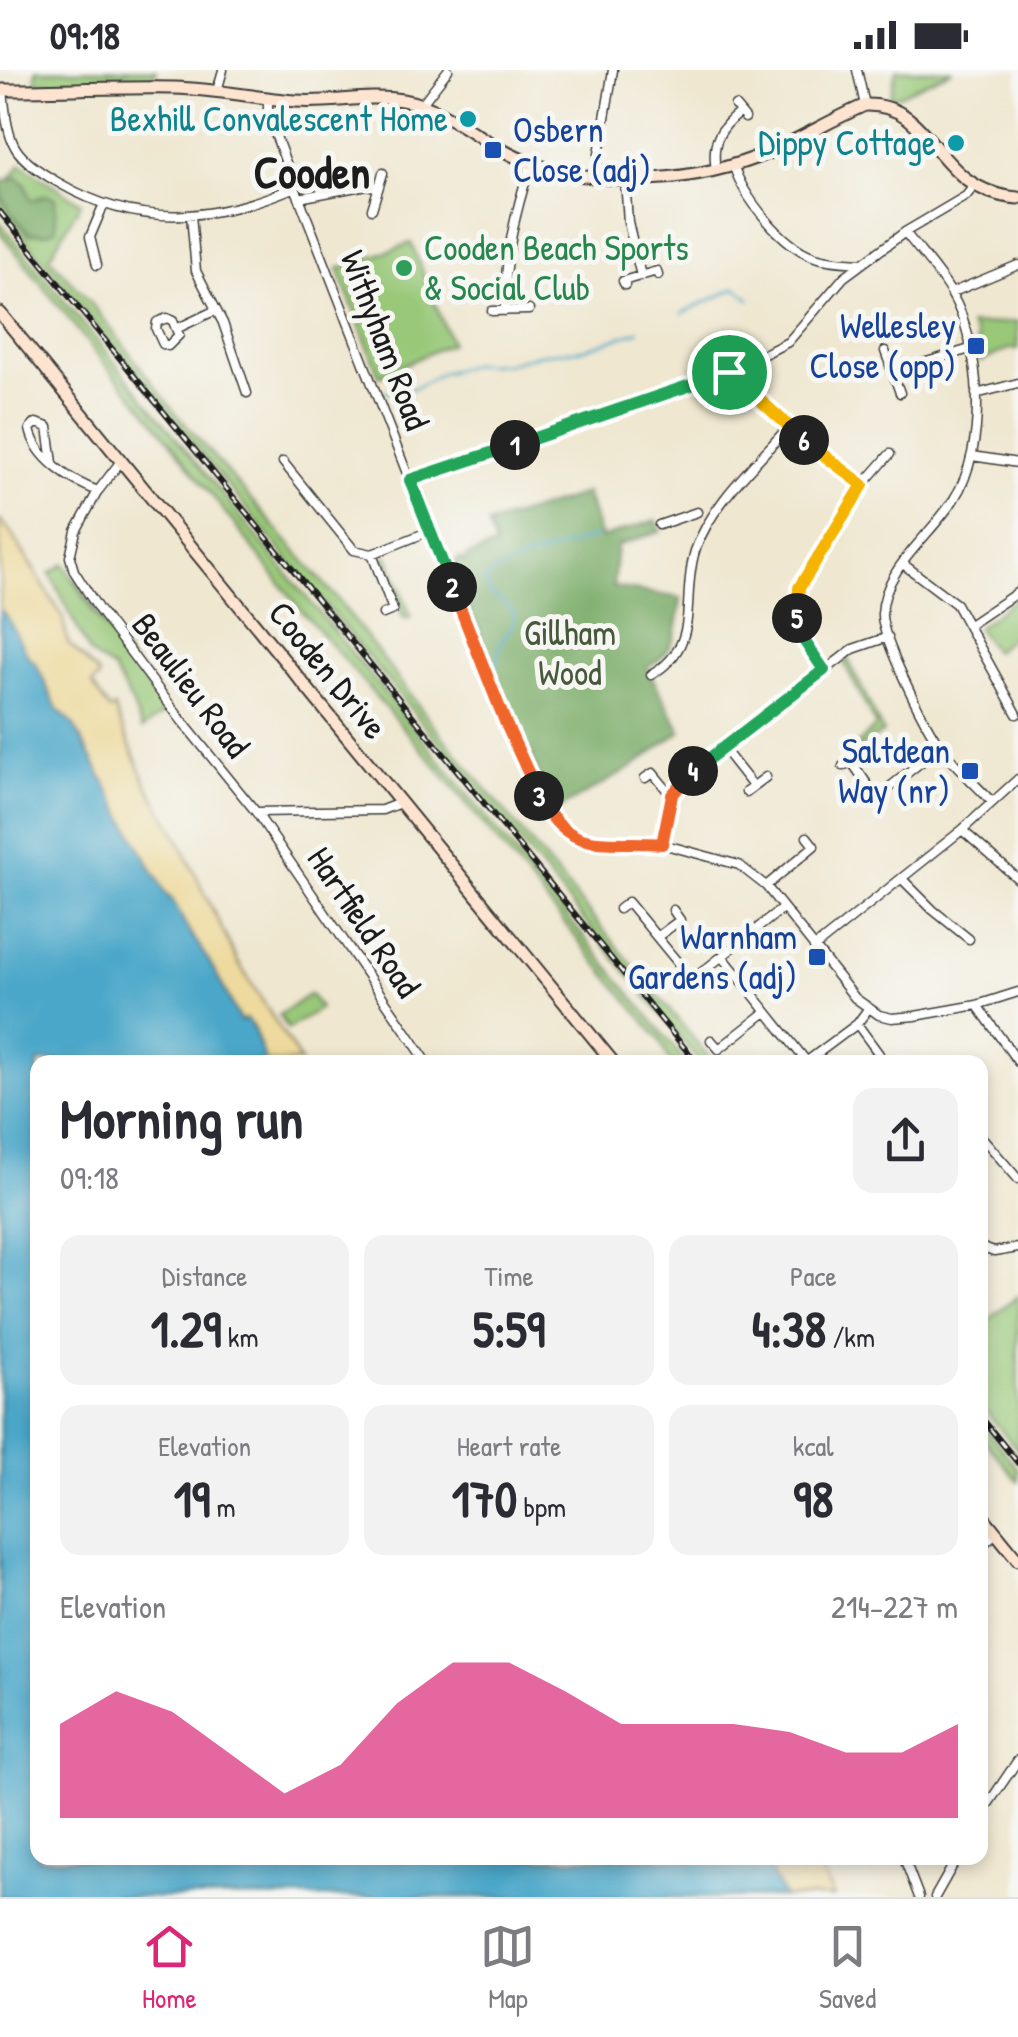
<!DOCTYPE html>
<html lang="en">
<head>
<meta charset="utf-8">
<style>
	body { margin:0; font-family:"Patrick Hand",sans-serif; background:#f2f2f3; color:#2b2b33; height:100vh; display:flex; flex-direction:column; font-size:38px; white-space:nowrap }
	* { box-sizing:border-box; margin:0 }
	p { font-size:32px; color:#7c7c81 }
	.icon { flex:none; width:55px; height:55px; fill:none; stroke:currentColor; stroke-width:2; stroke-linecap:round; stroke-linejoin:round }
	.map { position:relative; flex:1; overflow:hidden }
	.drawer { position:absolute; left:30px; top:985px; width:958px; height:810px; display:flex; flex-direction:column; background:#fff; border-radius:20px; box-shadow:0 5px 15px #0003 }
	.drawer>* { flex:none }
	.pin { position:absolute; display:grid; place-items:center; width:85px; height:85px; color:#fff; margin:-42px; border:5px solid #fff; border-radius:50%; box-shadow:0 2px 10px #0007 }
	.km { position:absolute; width:50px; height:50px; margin:-25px; border-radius:50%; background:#222; color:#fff; font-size:28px; line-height:50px; text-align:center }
	.round { display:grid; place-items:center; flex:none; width:105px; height:105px; border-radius:20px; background:#f2f2f3 }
	.head { display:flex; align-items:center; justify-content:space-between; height:170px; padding:0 30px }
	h1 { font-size:55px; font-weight:700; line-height:75px }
	.figures { display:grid; grid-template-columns:repeat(3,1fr); gap:15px; height:170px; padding:10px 30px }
	.figures div { display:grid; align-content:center; border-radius:20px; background:#f2f2f3; text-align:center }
	.figures b { font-size:50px; font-weight:700 }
	.figures small { font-size:28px; font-weight:400 }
	.figures p { font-size:28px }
	.chart { height:280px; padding:20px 30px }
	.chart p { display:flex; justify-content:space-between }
	.chart svg { width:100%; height:180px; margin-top:10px; fill:#db2777; opacity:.7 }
	.status { display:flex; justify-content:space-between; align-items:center; height:70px; padding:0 50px; background:#fff; direction:ltr }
	.status svg { height:28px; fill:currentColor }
	.tabs { display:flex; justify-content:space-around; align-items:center; height:140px; border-top:2px solid #e1e1e2; background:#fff; font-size:28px; color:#7c7c81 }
	.tabs a { display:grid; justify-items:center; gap:5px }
	.tabs .current { color:#db2777 }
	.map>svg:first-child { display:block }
	.green { fill:#98c878; stroke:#5a724a; stroke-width:2.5 }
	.forest { fill:#7aac68; stroke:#4b6442; stroke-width:2.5 }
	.sand { fill:#eeda9e; stroke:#857b5d; stroke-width:2.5 }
	.water { fill:#4ba7c9; stroke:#346272; stroke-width:2.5 }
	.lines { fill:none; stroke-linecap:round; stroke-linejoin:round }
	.stream { stroke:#4ba7c9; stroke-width:2.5 }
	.street-casing { stroke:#3c3a37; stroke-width:11 }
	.secondary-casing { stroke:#3c3a37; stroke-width:15 }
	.street { stroke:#fff; stroke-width:8 }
	.secondary { stroke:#fde4d0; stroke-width:11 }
	.rail-casing { stroke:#1c1c1c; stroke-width:6 }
	.rail { stroke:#f6f6f2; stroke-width:2.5; stroke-dasharray:8; stroke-linecap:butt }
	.split-1-casing { stroke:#fff; stroke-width:20 }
	.split-2-casing { stroke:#fff; stroke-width:20 }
	.split-3-casing { stroke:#fff; stroke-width:20 }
	.split-4-casing { stroke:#fff; stroke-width:20 }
	.split-5-casing { stroke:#fff; stroke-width:20 }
	.split-6-casing { stroke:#fff; stroke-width:20 }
	.split-7-casing { stroke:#fff; stroke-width:20 }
	.split-1 { stroke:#22a559; stroke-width:12 }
	.split-2 { stroke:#22a559; stroke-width:12 }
	.split-3 { stroke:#f0652b; stroke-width:12 }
	.split-4 { stroke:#f0652b; stroke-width:12 }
	.split-5 { stroke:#22a559; stroke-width:12 }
	.split-6 { stroke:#f5b400; stroke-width:12 }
	.split-7 { stroke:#f5b400; stroke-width:12 }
	.culture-dot { fill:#0f9aa8; stroke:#f6f6f2; stroke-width:4 }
	.transit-dot { fill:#1a4fb4; stroke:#f6f6f2; stroke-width:4 }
	.leisure-dot { fill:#2e9e5b; stroke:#f6f6f2; stroke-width:4 }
	.labels { text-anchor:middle; stroke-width:10; stroke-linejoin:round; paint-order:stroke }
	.culture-label { font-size:35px; fill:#0d838f; stroke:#f6f6f2; text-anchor:end }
	.transit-label { font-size:35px; fill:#164399; stroke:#f6f6f2; text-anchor:end }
	.leisure-label { font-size:35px; fill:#27864d; stroke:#f6f6f2; text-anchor:start }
	.street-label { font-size:35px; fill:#1c1c1c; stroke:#f6f6f2 }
	.park-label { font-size:35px; fill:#47583c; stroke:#f6f6f2 }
	.district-label { font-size:45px; font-weight:bold; fill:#1c1c1c; stroke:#f6f6f2 }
</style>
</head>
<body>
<div class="status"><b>09:18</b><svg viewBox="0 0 49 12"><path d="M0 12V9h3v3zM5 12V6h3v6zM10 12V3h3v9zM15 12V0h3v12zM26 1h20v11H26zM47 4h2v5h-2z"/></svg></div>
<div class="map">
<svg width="1018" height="1827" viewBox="0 0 1018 1827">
	<rect width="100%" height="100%" fill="#f6f6f2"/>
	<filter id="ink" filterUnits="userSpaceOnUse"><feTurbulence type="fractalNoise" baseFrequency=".01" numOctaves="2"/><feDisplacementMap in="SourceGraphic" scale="20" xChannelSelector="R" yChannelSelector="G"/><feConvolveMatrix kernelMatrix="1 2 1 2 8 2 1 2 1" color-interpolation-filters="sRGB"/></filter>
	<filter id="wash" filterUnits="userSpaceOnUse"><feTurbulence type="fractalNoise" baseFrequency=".0048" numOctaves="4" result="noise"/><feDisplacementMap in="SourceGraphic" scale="40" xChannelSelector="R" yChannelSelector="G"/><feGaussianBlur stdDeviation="2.25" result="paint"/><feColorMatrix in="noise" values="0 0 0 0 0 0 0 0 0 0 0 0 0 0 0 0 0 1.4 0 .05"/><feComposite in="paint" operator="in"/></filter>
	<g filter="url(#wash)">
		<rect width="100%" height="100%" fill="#efe7d0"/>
		<path class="green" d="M36,0H156L154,8L140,11L36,13Z
			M896,0H953L890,29Z
			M21,94L81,133L49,187L95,238L174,341L339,531L437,660L713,992H700L0,138V109L8,111Z
			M0,152L686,992H670L660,970L430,689L301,540L144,338L104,293L0,162Z
			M411,173L451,273L379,306L338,199Z
			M1017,252L1018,279L1011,278L980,292L976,265L970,255Z
			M387,485L411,547L404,549L381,493Z
			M448,491L519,672L507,649L446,493Z
			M64,494L94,543L123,582L74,507L149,619L168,640L142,659L132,633L113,600L90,584L50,503Z
			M1018,526V567L1013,566L994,582L977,558Z
			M848,589L883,662L854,682L853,679L876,656L844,593Z
			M310,924L320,938L288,959L279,945Z
			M1018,1226V1381L980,1334V1257Z
			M980,1352L1018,1399V1411L980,1365Z"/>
		<path class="forest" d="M17,107L25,114L31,130L47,125L55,128L56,159L48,163L29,164C12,144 0,136 0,109L8,111Z
			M586,423L601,468L656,450L661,461L617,476L613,517L681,528C677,559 677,581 647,598L681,661L631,698L555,741L531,690L532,685L522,672L452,492L461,488L463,492L466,491V487L495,476L488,455Z"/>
		<path class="sand" d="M0,450L12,464L62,546L68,573L98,604L99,608L92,614L110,641L114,638L147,715L175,762L239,894L301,992H71L0,873Z
			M620,1788H815L834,1827H666Z"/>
		<path class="water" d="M0,540L7,547L28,586L36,594L58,640L73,654L166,824C179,834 181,851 191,864C210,889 225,921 240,951L246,949L253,957L266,992H38V1788H764L784,1827H0Z"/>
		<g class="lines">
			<path class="stream" d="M682,243L736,218L750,229
				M385,322L415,318L442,303L474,294H506L540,284L584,279L639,261
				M495,598L501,572L514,554V542L491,523L484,509L521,490L597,466"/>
		</g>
	</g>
	<g filter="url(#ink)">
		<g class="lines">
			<g class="street-casing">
				<path id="street" d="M857,0L865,35
					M3,20C5,38 6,57 13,73C20,90 43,104 59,113C138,159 213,152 295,117
					M217,21L223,0
					M268,28V45L295,117L505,654L553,750L584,771L662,774L739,795L766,816L855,928L879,945L892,948L915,946L977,935L1018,922
					M421,35L448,0
					M735,36L745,48
					M733,94C743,127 782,176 815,187C830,192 846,192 862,193
					M716,99C711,72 720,58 740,42
					M595,108L613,0
					M625,109L628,152L641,206
					M299,128L367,115L378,118
					M372,139L383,103
					M191,145L196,201L223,253L247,323
					M905,162C920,182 939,202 951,223C982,276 988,377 954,429C931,466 884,497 882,544C881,568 925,655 940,676C955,696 975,714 992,732
					M97,195L90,167L103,136
					M625,215L623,211L657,201L658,205
					M951,223L1018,195
					M492,241L529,240
					M505,241C504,188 515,143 531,93
					M176,259L173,251L167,248L157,252L156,259L163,274L168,276L179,265L176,259L216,240
					M885,281L900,323
					M729,302L788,357L863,415
					M893,302L970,279
					M976,324L1018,313
					M972,386L1018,393
					M121,391L98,421L76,461L70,487L74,501L99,540L182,651L256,742L427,992
					M283,392L354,480L372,484L430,461
					M53,393L48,357L36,353L30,359C36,389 71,411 98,421
					M410,410L729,302L788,272L844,207L905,162L966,126L974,116
					M659,455L697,442
					M372,484L393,540L383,544
					M903,494L956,534L1017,644
					M969,555L1018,522
					M824,600C804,573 792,552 799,518L863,415L890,384
					M651,605C703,575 680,529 695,481C711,434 756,394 788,357
					M723,678L753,716
					M843,696L851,691L874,724H881L940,677
					M645,708L653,703L671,725
					M746,722L766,707
					M256,742L382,740L400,733
					M962,760L1018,809
					M662,774L671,725L694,700L853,579L888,567
					M902,809L933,840L969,869
					M766,816L814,776L807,767
					M619,839L628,832L688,905L697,906L783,838
					M657,867L680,850L673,840
					M814,878L962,760L1018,709
					M723,887L807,992
					M977,935L1018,992
					M857,954L879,984L869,991
					M711,970L719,979L766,942
					M806,992L857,954L868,939
					M980,1065L1018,1109
					M980,1177L994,1182L1018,1178
					M980,1477L996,1463
					M980,1746L1018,1690
					M904,1788L919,1827
					M935,1827L957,1788"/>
			</g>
			<g class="secondary-casing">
				<path id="secondary" d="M0,20C58,20 117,17 175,18C216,19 255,28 296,31C331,34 367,24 402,30C450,38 486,78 531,93C607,119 697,113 770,82C802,68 833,49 865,35C937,33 932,121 1018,128
					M0,243L613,992
					M980,1443L1018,1490"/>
			</g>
			<use href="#street" class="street"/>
			<use href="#secondary" class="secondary"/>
			<g class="rail-casing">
				<path id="rail" d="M0,142L696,992
					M980,1346L1018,1393"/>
			</g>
			<use href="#rail" class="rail"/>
		</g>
	</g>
	<g class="lines" filter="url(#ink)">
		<g class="split-1-casing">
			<path id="split-1" d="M515,375L729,302"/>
		</g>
		<g class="split-2-casing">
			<path id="split-2" d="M452,517L410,410L515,375"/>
		</g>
		<g class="split-3-casing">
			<path id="split-3" d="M452,517L506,654L539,726"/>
		</g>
		<g class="split-4-casing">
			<path id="split-4" d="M539,726C569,787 606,769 662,774L672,725L693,701"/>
		</g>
		<g class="split-5-casing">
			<path id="split-5" d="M693,701L824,600L801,566L797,548"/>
		</g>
		<g class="split-6-casing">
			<path id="split-6" d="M797,548L799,518L863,415L804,370"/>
		</g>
		<g class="split-7-casing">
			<path id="split-7" d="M729,302L804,370"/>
		</g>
		<use href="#split-1" class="split-1"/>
		<use href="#split-2" class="split-2"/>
		<use href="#split-3" class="split-3"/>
		<use href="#split-4" class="split-4"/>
		<use href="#split-5" class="split-5"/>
		<use href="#split-6" class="split-6"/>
		<use href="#split-7" class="split-7"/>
	</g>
	<g class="culture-dot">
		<circle cx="468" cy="49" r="10"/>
		<circle cx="956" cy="73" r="10"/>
	</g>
	<g class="transit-dot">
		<rect x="483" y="70" width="20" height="20" rx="5"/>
		<rect x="966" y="266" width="20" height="20" rx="5"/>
		<rect x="960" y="691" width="20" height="20" rx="5"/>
		<rect x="807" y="877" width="20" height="20" rx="5"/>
	</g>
	<circle class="leisure-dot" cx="404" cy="198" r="10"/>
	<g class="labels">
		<g class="culture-label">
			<text x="448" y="61">Bexhill Convalescent Home</text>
			<text x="936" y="85">Dippy Cottage</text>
		</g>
		<g class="transit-label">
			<text x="513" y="72" text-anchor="start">Osbern<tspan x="513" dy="40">Close (adj)</tspan></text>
			<text x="956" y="268">Wellesley<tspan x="956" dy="40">Close (opp)</tspan></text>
			<text x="950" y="693">Saltdean<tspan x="950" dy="40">Way (nr)</tspan></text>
			<text x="797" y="879">Warnham<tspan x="797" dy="40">Gardens (adj)</tspan></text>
		</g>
		<g class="leisure-label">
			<text x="424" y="190">Cooden Beach Sports<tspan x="424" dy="40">&amp; Social Club</tspan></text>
		</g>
		<g class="street-label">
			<text transform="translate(385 270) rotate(69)" y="12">Withyham Road</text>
			<text transform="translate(328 600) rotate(51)" y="12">Cooden Drive</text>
			<text transform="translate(191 615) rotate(53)" y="12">Beaulieu Road</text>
			<text transform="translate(364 852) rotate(56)" y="12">Hartfield Road</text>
		</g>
		<g class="park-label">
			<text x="570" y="575">Gillham<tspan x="570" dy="40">Wood</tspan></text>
		</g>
		<g class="district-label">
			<text x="312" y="118">Cooden</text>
		</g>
	</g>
</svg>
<div class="pin" style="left:729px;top:302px;background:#1e9e55"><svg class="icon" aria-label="arrive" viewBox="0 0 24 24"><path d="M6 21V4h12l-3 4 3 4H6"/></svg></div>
<b class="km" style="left:515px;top:375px">1</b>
<b class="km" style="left:452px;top:517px">2</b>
<b class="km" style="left:539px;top:726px">3</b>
<b class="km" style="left:693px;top:701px">4</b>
<b class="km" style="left:797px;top:548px">5</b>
<b class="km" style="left:804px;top:370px">6</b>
<section class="drawer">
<div class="head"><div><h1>Morning run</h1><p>09:18</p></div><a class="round"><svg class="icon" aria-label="share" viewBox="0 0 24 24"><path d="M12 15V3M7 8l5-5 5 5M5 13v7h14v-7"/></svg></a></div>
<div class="figures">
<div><p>Distance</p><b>1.29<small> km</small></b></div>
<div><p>Time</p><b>5:59</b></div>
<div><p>Pace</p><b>4:38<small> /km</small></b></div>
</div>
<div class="figures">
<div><p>Elevation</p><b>19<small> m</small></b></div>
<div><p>Heart rate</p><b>170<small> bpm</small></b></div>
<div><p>kcal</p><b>98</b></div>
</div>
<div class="chart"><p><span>Elevation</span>214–227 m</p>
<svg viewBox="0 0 160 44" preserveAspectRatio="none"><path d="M0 44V21L10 13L20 18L30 28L40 38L50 31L60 16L70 6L80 6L90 13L100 21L110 21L120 21L130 23L140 28L150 28L160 21V44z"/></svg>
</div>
</section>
</div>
<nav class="tabs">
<a class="current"><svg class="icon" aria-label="home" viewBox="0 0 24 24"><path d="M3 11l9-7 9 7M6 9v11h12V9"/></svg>Home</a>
<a><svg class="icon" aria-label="map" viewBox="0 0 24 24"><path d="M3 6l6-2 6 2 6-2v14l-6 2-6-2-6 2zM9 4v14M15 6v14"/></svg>Map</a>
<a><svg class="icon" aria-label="saved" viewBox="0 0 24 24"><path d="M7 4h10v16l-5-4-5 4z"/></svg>Saved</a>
</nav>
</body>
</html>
